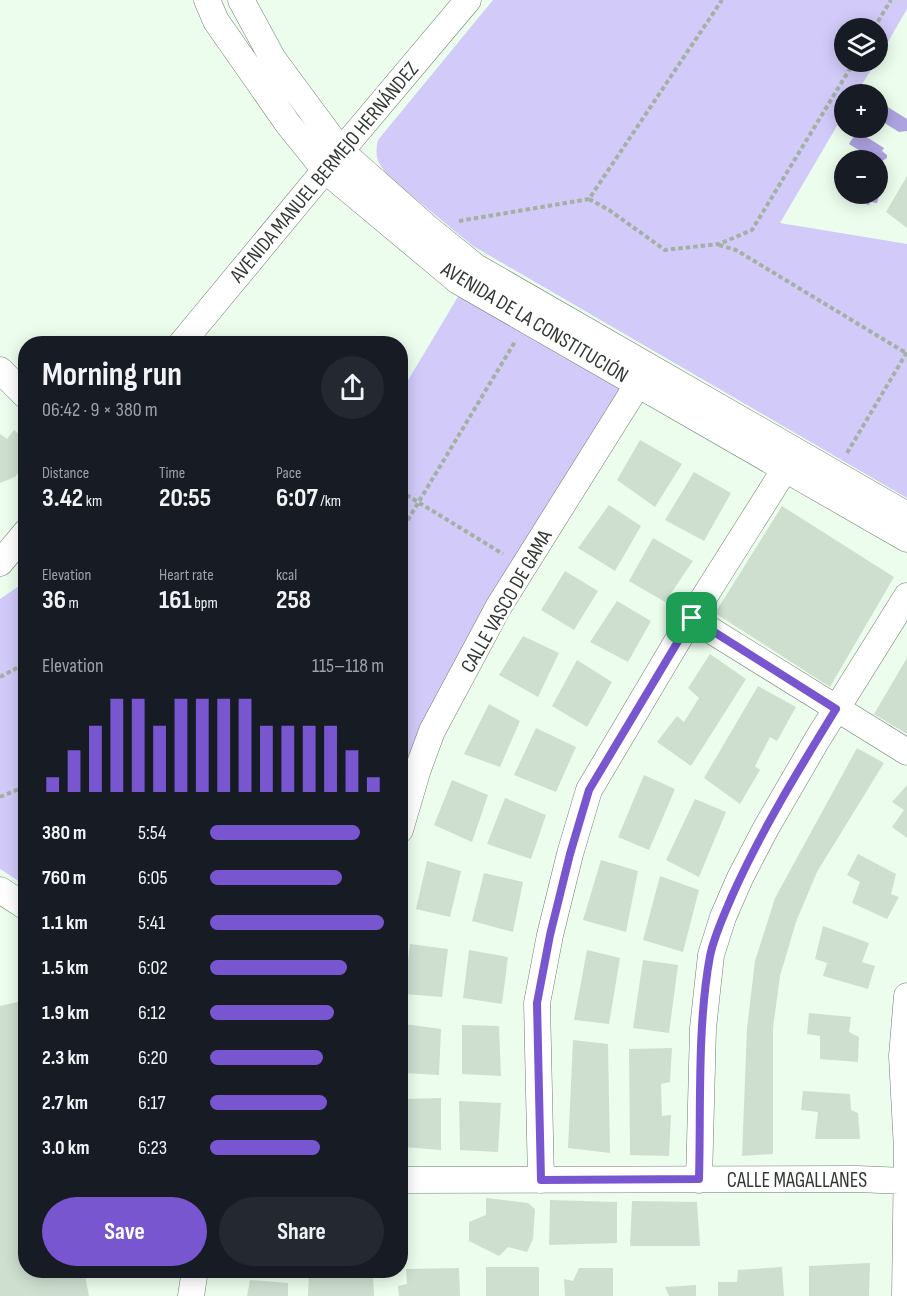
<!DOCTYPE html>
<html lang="en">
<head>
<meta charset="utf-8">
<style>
	body { margin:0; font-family:"Sofia Sans Condensed",sans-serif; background:#242831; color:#f1f3f6; height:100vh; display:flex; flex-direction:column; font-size:22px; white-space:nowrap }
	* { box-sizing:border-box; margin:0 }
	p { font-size:20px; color:#9ea1a6 }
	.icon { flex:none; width:33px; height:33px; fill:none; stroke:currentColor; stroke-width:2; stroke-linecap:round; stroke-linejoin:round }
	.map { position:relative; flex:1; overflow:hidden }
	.details { position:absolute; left:18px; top:336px; width:390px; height:942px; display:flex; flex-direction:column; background:#171b24; border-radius:24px; box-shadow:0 3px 15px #0003 }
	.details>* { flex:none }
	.buttons { position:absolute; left:834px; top:18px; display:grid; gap:12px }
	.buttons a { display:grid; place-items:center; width:54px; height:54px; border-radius:50%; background:#171b24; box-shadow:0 3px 15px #0003; font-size:30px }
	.pin { position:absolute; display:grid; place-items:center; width:51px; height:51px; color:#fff; margin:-26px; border-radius:12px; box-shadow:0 3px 9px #0006 }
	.round { display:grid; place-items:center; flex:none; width:63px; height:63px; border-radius:32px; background:#242831 }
	.head { display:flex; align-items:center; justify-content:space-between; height:102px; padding:0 24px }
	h1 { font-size:33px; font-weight:700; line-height:45px }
	.figures { display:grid; grid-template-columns:repeat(3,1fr); gap:9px; height:102px; padding:6px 24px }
	.figures div { display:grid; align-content:center }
	.figures b { font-size:26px; font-weight:700 }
	.figures small { font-size:16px; font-weight:400 }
	.figures p { font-size:16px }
	.chart { height:168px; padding:12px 24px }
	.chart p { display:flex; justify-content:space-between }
	.chart svg { width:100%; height:108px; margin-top:6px; stroke:#7756d0; stroke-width:6 }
	.button { display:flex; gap:12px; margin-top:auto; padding:12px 24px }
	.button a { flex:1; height:69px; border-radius:36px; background:#7756d0; color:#fff; font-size:24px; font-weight:700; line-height:69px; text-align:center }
	.button a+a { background:#242831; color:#f1f3f6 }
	ul { padding:0 24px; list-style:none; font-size:20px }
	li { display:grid; grid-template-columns:96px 72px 1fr; align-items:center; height:45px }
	li i { height:15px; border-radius:8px; background:#7756d0 }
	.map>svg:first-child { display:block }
	.green { fill:#d2cbfa }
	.water { fill:#ada3e1 }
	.building { fill:#cedfd0 }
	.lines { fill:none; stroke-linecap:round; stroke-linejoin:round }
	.minor-casing { stroke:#6e7d70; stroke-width:27 }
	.path { stroke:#a3b0a4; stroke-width:4; stroke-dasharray:4.5 3; stroke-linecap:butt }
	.minor { stroke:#fff; stroke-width:26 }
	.route-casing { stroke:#fff; stroke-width:12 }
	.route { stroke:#7756d0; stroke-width:8 }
	.labels { text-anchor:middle; stroke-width:6; stroke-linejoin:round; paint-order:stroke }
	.street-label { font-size:21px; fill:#333a34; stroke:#fff }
</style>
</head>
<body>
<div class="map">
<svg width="907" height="1296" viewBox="0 0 907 1296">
	<rect width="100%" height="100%" fill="#ecfdee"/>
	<path class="green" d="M493,0H907V9L878,59V28H844V62H876L856,94H844V114L780,223L907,244V498L473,246L389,177C378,163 374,158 378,140Z
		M459,295L623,390L493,596L412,748L401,790V392Z
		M25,582V885L0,869V599Z"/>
	<path class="water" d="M883,104L907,119V131L899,132L878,119V114Z
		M857,131L884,148L882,151L887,155V158L882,161L878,159L875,160L849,144Z
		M878,192L880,193L877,203L870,202L869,205L846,198L847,194Z"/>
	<path class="building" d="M843,117L844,118V128H854L851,132L839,124Z
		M907,176V228L886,212Z
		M14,430L26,440V463L15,477L0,483V434L7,439Z
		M640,440L682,464L655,507L617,480Z
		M694,472L731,493L704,541L665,520Z
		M609,505L641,526L615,571L578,548Z
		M782,506L894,577L830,687L715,613Z
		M653,538L693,561L665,602L629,581Z
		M565,571L598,591L574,630L541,610Z
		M617,601L651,621L628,662L590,642Z
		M523,636L559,653L538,697L499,675Z
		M710,654L746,679L691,766L657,742L677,716L684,722L699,698L688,688Z
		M907,658V734L874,714Z
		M577,660L612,682L587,727L552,706Z
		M758,686L796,707L777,741L770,737L755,766L760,770L740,804L704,778Z
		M489,704L520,721L500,767L464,754Z
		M536,728L576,747L556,792L514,775Z
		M857,748L884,763L817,872L796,922L780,976L773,1028V1154L742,1156L747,1028L755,961L775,898Z
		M644,775L675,789L649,850L618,837Z
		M452,780L488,795L472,842L434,825Z
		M907,785V838L892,827L904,810L892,802Z
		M505,798L546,815L531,859L487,844Z
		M695,799L726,812L699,877L666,860Z
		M858,854L896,874L891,894L899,897L887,919L852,903L860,882L847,875Z
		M601,860L638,871L626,932L583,920Z
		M427,861L461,871L450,917L416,909Z
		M484,873L523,882L513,932L472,921Z
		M660,876L699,890L683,952L643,940Z
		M823,926L869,943L862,962L875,966L868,989L823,976L827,963L815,959Z
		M410,944L448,949L442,997L404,994Z
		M469,950L508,957L502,1004L463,998Z
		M587,950L620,958L609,1024L574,1020Z
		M643,960L678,965L669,1033L633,1028Z
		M26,1000V1270H84L89,1296H0V1006Z
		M809,1013L851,1017L849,1032L859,1037L858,1062L820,1059V1036L807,1034Z
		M404,1024L441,1029L439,1075L405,1073Z
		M462,1025L499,1026L501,1076L462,1074Z
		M573,1040L608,1044L610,1153L568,1148Z
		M672,1048L670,1082L661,1084L662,1116L671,1115L669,1156L630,1155L629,1049Z
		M803,1091L850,1094L851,1110L858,1113L860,1139H815L818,1112L801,1110Z
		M441,1098V1150L403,1147V1099Z
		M459,1101L501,1103L498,1152L460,1150Z
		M486,1198L528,1203L535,1209L533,1239L527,1252L508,1247L499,1256L469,1241V1222L486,1215Z
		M550,1200L617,1202V1243L549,1245Z
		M632,1201L697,1202L700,1246H630Z
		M870,1263L869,1296H809V1266Z
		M486,1267H539V1296H486Z
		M782,1267L784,1296H718V1282H737L738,1270Z
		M459,1268L460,1296H399L398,1286L407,1284L406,1269Z
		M579,1268H613V1296H565L564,1279L573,1281Z
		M309,1274L373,1275L374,1296H308Z
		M250,1280L288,1283V1296H247Z
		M696,1285V1296H669L665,1287Z"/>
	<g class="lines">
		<g class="minor-casing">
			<path id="minor" d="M207,0L216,21L288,124L325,170L458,281L907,539
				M241,0L273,59L341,151L430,230L476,267L907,515
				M181,344L325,170L468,0
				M0,370L26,396
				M0,563L26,532
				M691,618L907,752
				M400,830L418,769L432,731L499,606L638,384
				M0,890L26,907
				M400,1180L857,1179L906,1181
				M541,1180L537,1003L550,935L570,854L589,790L691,618L785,469
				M699,1180L703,1028L711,955L723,917L740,878L766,828L817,740L907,596
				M191,1296L195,1270
				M905,1296L907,1150L902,1056L907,996"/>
		</g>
		<path class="path" d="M874,28L891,0
			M589,199L609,210L665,250L719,244L752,230L854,62
			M459,221L589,199L722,0
			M719,245L736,250L906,353
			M847,453L907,352
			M400,491L503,554
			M400,533L516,340
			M0,677L26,663
			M0,797L26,786"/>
		<use href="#minor" class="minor"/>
	</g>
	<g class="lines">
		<g class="route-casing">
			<path id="route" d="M692,618L836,709C799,769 761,831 732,896C724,915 714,936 710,956C697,1026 701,1108 699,1179L541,1180L537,1003L550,935L570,854L589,790Z"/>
		</g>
		<use href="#route" class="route"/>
	</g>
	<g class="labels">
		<g class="street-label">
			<text transform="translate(324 172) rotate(-50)" y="7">AVENIDA MANUEL BERMEJO HERNÁNDEZ</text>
			<text transform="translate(535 322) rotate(31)" y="7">AVENIDA DE LA CONSTITUCIÓN</text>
			<text transform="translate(506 601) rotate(-60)" y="7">CALLE VASCO DE GAMA</text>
			<text x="797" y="1187">CALLE MAGALLANES</text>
		</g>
	</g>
</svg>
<div class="buttons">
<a><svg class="icon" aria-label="layers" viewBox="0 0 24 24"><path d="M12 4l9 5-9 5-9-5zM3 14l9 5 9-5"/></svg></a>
<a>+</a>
<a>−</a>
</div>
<div class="pin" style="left:692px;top:618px;background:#1e9e55"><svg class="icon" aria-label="arrive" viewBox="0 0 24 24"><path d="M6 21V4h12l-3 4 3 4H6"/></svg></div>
<section class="details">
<div class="head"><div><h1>Morning run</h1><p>06:42 · 9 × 380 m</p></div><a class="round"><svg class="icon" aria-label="share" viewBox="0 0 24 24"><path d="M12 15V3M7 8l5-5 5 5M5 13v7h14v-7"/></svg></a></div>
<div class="figures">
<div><p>Distance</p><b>3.42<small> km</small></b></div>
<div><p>Time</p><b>20:55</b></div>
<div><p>Pace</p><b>6:07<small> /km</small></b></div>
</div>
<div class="figures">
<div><p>Elevation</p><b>36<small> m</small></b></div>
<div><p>Heart rate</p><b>161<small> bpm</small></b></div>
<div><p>kcal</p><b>258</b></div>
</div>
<div class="chart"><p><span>Elevation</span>115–118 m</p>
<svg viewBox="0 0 160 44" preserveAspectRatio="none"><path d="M5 44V38M15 44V27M25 44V17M35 44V6M45 44V6M55 44V17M65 44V6M75 44V6M85 44V6M95 44V6M105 44V17M115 44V17M125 44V17M135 44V17M145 44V27M155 44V38"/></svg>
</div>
<ul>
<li><b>380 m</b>5:54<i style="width:86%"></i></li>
<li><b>760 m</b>6:05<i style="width:76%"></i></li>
<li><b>1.1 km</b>5:41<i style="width:100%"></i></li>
<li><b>1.5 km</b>6:02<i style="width:79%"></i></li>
<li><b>1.9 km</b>6:12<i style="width:71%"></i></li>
<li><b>2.3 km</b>6:20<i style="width:65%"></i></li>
<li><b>2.7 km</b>6:17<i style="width:67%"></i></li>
<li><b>3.0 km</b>6:23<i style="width:63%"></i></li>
</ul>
<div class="button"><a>Save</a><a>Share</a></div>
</section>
</div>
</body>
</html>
